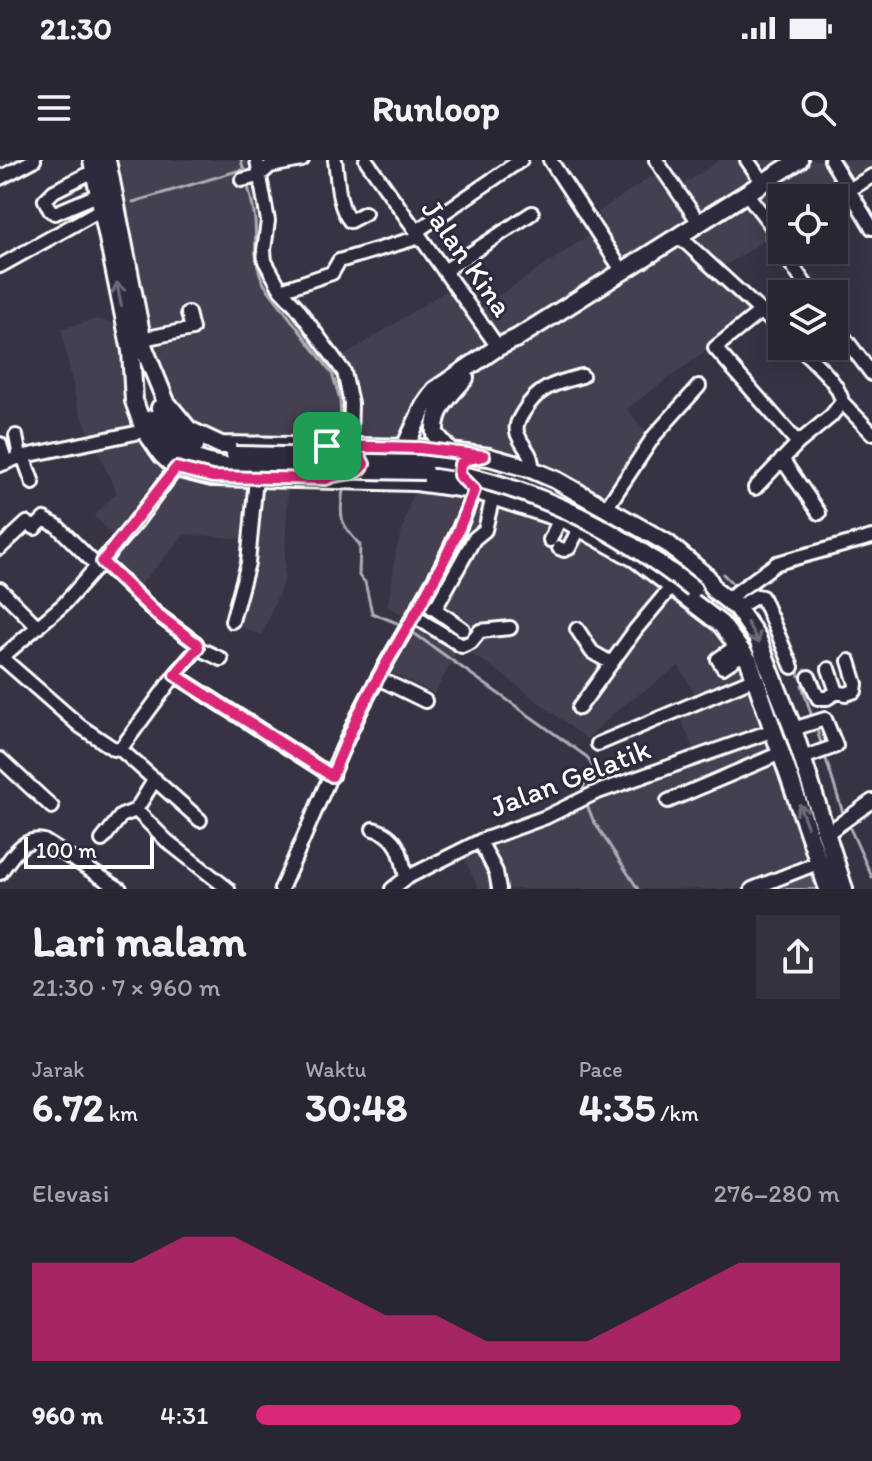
<!DOCTYPE html>
<html lang="id">
<head>
<meta charset="utf-8">
<style>
	body { margin:0; font-family:Itim,sans-serif; background:#353240; color:#f1f3f6; height:100vh; display:flex; flex-direction:column; font-size:30px; white-space:nowrap }
	* { box-sizing:border-box; margin:0 }
	p { font-size:26px; color:#a5a5ac }
	.icon { flex:none; width:44px; height:44px; fill:none; stroke:currentColor; stroke-width:2; stroke-linecap:round; stroke-linejoin:round }
	.map { position:relative; height:729px; overflow:hidden }
	.drawer { display:flex; flex-direction:column; background:#292634; flex:1 }
	.drawer>* { flex:none }
	.fabs { position:absolute; left:768px; top:24px; display:grid; gap:16px }
	.fabs a { display:grid; place-items:center; width:80px; height:80px; border-radius:0px; background:#292634; box-shadow:0 4px 20px #0003,0 0 0 2px #45434f; font-size:40px }
	.scale { position:absolute; left:24px; bottom:20px; width:130px; box-sizing:border-box; padding-left:8px; border:4px solid #fff; border-top:0; font-size:22px; line-height:28px; white-space:nowrap; color:#fff; -webkit-text-stroke:6px #2f2a3d; paint-order:stroke }
	.pin { position:absolute; display:grid; place-items:center; width:68px; height:68px; color:#fff; margin:-34px; border-radius:16px; box-shadow:0 4px 12px #0006 }
	.round { display:grid; place-items:center; flex:none; width:84px; height:84px; border-radius:0px; background:#353240 }
	.head { display:flex; align-items:center; justify-content:space-between; height:136px; padding:0 32px }
	h1 { font-size:44px; font-weight:800; line-height:60px }
	.figures { display:grid; grid-template-columns:repeat(3,1fr); gap:12px; height:136px; padding:8px 32px }
	.figures div { display:grid; align-content:center }
	.figures b { font-size:40px; font-weight:800 }
	.figures small { font-size:22px; font-weight:400 }
	.figures p { font-size:22px }
	.chart { height:224px; padding:16px 32px }
	.chart p { display:flex; justify-content:space-between }
	.chart svg { width:100%; height:144px; margin-top:8px; fill:#db2777; opacity:.7 }
	ul { padding:0 32px; list-style:none; font-size:26px }
	li { display:grid; grid-template-columns:128px 96px 1fr; align-items:center; height:60px }
	li i { height:20px; border-radius:10px; background:#db2777 }
	.status { display:flex; justify-content:space-between; align-items:center; height:56px; padding:0 40px; background:#292634; direction:ltr }
	.status svg { height:22px; fill:currentColor }
	header { display:flex; justify-content:space-between; align-items:center; height:104px; padding:0 32px; background:#292634; font-size:36px; font-weight:800 }
	.map>svg:first-child { display:block }
	.built { fill:#444051 }
	.green { fill:#514c5c; stroke:#a8a6ae; stroke-width:2 }
	.lines { fill:none; stroke-linecap:round; stroke-linejoin:round }
	.stream { stroke:#adabb2; stroke-width:3 }
	.minor-casing { stroke:#fff; stroke-width:18 }
	.major-casing { stroke:#fff; stroke-width:22 }
	.minor { stroke:#2f2a3d; stroke-width:12 }
	.major { stroke:#2f2a3d; stroke-width:16 }
	.major-bridge-casing { stroke:#fff; stroke-width:22; stroke-linecap:butt }
	.major-bridge { stroke:#2f2a3d; stroke-width:16 }
	.oneway { stroke:#6d6a77 }
	.route-casing { stroke:#fff; stroke-width:16 }
	.route { stroke:#db2777; stroke-width:10 }
	.labels { text-anchor:middle; stroke-width:6; stroke-linejoin:round; paint-order:stroke }
	.street-label { font-size:30px; fill:#fff; stroke:#2f2a3d }
</style>
</head>
<body>
<div class="status"><b>21:30</b><svg viewBox="0 0 49 12"><path d="M0 12V9h3v3zM5 12V6h3v6zM10 12V3h3v9zM15 12V0h3v12zM26 1h20v11H26zM47 4h2v5h-2z"/></svg></div>
<header><svg class="icon" aria-label="menu" viewBox="0 0 24 24"><path d="M4 6h16M4 12h16M4 18h16"/></svg>Runloop<svg class="icon" aria-label="search" viewBox="0 0 24 24"><circle cx="10" cy="10" r="6"/><path d="M15 15l6 6"/></svg></header>
<div class="map">
<svg width="872" height="729" viewBox="0 0 872 729">
	<rect width="100%" height="100%" fill="#373345"/>
	<filter id="ink" filterUnits="userSpaceOnUse"><feTurbulence type="fractalNoise" baseFrequency=".0125" numOctaves="2"/><feDisplacementMap in="SourceGraphic" scale="16" xChannelSelector="R" yChannelSelector="G"/><feConvolveMatrix kernelMatrix="1 2 1 2 8 2 1 2 1" color-interpolation-filters="sRGB"/></filter>
	<g filter="url(#ink)">
		<path class="built" d="M116,0H252L262,61L259,90L292,149L333,203L458,123L479,149L605,65L598,52L664,8L678,28L720,0H872V18L850,24L828,38H782V69L725,106L758,153L626,249L649,275L607,339L581,325L490,290L449,283L222,282L176,252L147,187L126,49Z
			M97,159L122,166L126,191L159,298L288,324L284,420L262,475L226,462L245,404L246,379L185,374L133,433L101,403L115,379L94,355L117,333L78,248L61,169Z
			M415,326L492,341L566,366L611,390L738,485L810,687L811,707L758,729H479L459,688L695,593L678,551L699,541L679,506L617,550L587,579L490,505L459,488L434,534L388,510L418,463L388,447L396,391Z"/>
		<path class="green" d="M808,709L817,729H760Z"/>
		<g class="lines">
			<path class="stream" d="M241,0L245,16
				M247,23C250,35 254,48 255,61C257,88 252,97 264,124L332,213L340,239L342,277
				M133,42L244,9
				M343,330C339,359 340,363 360,385L359,416L365,422L372,453L402,465
				M723,414L734,425
				M755,446L763,454
				M408,469L587,597L593,607L586,619L582,633
				M797,510L799,516
				M802,525L813,560
				M816,567L822,586
				M824,593L843,653
				M585,640L593,660L638,729
				M849,666L872,717"/>
			<g class="minor-casing">
				<path id="minor" d="M257,0L268,61L264,90L265,101L281,130L296,146L344,212L351,243L350,286
					M335,0C338,19 337,45 350,61L365,53
					M366,0L498,187
					M550,0L623,112
					M656,0L700,64
					M747,0L763,23
					M831,0L872,68
					M94,11L54,31L45,40L50,50L55,53L100,34
					M0,18L34,0
					M242,20L259,16L270,6L302,0
					M849,30L872,16
					M747,34L774,69L773,78L812,134
					M417,71L521,0
					M680,77L782,171
					M0,106L102,49
					M444,111L532,53
					M281,130L332,113L339,101L420,77
					M761,151L715,188L798,283
					M834,164L872,214
					M142,179L192,169L188,153
					M798,186C812,201 839,221 842,242L872,273
					M16,276L20,297
					M0,284L6,303
					M23,296L33,323
					M782,299L819,353
					M0,305L20,297L145,271
					M532,310C533,292 524,290 518,275C514,266 519,259 524,251C538,227 556,223 582,216
					M755,328L798,283L831,256L842,242
					M607,347L654,276L699,226
					M550,380L560,358
					M0,388L27,363L35,368L44,359L57,366L98,407
					M559,388L564,390L569,388L580,367
					M102,402L158,455L196,483L198,488
					M0,429L38,467
					M726,440L777,403L872,377
					M429,445L463,469
					M737,448L757,436L762,437L792,507
					M435,449L474,379L485,370L493,336
					M414,456L462,486L471,482L480,471L510,468
					M232,461L248,403L256,318
					M577,469L592,492L611,503
					M738,485L718,499L723,507L744,493
					M2,498L80,566L114,589L122,587L175,515L332,616
					M0,499L64,444L137,361L176,308
					M829,509L837,532L846,534L855,531L856,524L849,501
					M175,515L198,488L221,499
					M809,517L818,538H827L837,532
					M378,518L425,541
					M579,548L636,469L673,425
					M793,569L825,559L836,586L803,598
					M598,584L755,518
					M120,589L200,660
					M0,599L52,647
					M668,641L781,593
					M136,650L155,619
					M373,669C399,675 402,695 406,718
					M826,674L872,641
					M102,680L121,656L136,650L167,681L228,729
					M480,681L496,712L499,729
					M0,713C12,697 22,676 44,681L120,729
					M281,729C310,666 335,599 367,538C404,468 449,405 474,330
					M392,729L406,718L480,681L546,657L595,633L774,570
					M752,729L820,702"/>
			</g>
			<g class="major-casing">
				<path id="major" d="M92,0L131,191L134,241L144,269L162,295L176,308L212,317L416,322L474,330L568,361L636,399L721,464L749,501L828,729
					M107,0L144,188L166,242L189,270L221,285L420,288L489,297L528,308L556,320L667,383L707,417L714,430L737,448L757,477L793,569L844,729
					M160,248L173,270L195,286
					M151,259C170,294 201,305 239,308
					M448,289L435,274C433,250 450,235 465,218
					M404,295L405,287L424,246L435,230L498,187L517,178L799,0
					M424,311L458,314"/>
			</g>
			<use href="#minor" class="minor"/>
			<use href="#major" class="major"/>
			<g class="major-bridge-casing">
				<path id="major-bridge" d="M235,295L436,299L461,303
					M239,308L424,311
					M458,314C549,334 620,372 693,429"/>
			</g>
			<use href="#major-bridge" class="major-bridge"/>
		</g>
		<defs><path id="oneway-shaft" d="M-6 0H5M1.5-3L5.5 0L1.5 3" fill="none" stroke-width="1.6" stroke-linecap="round" stroke-linejoin="round" transform="scale(2)"/></defs>
		<g class="oneway">
			<use href="#oneway-shaft" transform="translate(119 134) rotate(-101)"/>
			<use href="#oneway-shaft" transform="translate(753 473) rotate(60)"/>
			<use href="#oneway-shaft" transform="translate(803 655) rotate(-110)"/>
		</g>
	</g>
	<g class="lines" filter="url(#ink)">
		<g class="route-casing">
			<path id="route" d="M327,286L420,288L484,296L467,299L460,304L459,315L474,330C451,397 414,455 379,516C360,548 346,582 332,616L175,515L198,488L197,484L158,455L102,402L176,308L212,317L326,319C341,311 358,318 364,304L360,296L336,293Z"/>
		</g>
		<use href="#route" class="route"/>
	</g>
	<g class="labels">
		<g class="street-label">
			<text transform="translate(467 98) rotate(55)" y="10">Jalan Kina</text>
			<text transform="translate(570 618) rotate(-21)" y="10">Jalan Gelatik</text>
		</g>
	</g>
</svg>
<div class="fabs">
<a><svg class="icon" aria-label="locate" viewBox="0 0 24 24"><circle cx="12" cy="12" r="6"/><path d="M12 2v4M12 18v4M2 12h4M18 12h4"/></svg></a>
<a><svg class="icon" aria-label="layers" viewBox="0 0 24 24"><path d="M12 4l9 5-9 5-9-5zM3 14l9 5 9-5"/></svg></a>
</div>
<div class="scale">100 m</div>
<div class="pin" style="left:327px;top:286px;background:#1e9e55"><svg class="icon" aria-label="arrive" viewBox="0 0 24 24"><path d="M6 21V4h12l-3 4 3 4H6"/></svg></div>
</div>
<section class="drawer">
<div class="head"><div><h1>Lari malam</h1><p>21:30 · 7 × 960 m</p></div><a class="round"><svg class="icon" aria-label="share" viewBox="0 0 24 24"><path d="M12 15V3M7 8l5-5 5 5M5 13v7h14v-7"/></svg></a></div>
<div class="figures">
<div><p>Jarak</p><b>6.72<small> km</small></b></div>
<div><p>Waktu</p><b>30:48</b></div>
<div><p>Pace</p><b>4:35<small> /km</small></b></div>
</div>
<div class="chart"><p><span>Elevasi</span>276–280 m</p>
<svg viewBox="0 0 160 44" preserveAspectRatio="none"><path d="M0 44V14L10 14L20 14L30 6L40 6L50 14L60 22L70 30L80 30L90 38L100 38L110 38L120 30L130 22L140 14L150 14L160 14V44z"/></svg>
</div>
<ul>
<li><b>960 m</b>4:31<i style="width:83%"></i></li>
</ul>
</section>
</body>
</html>
